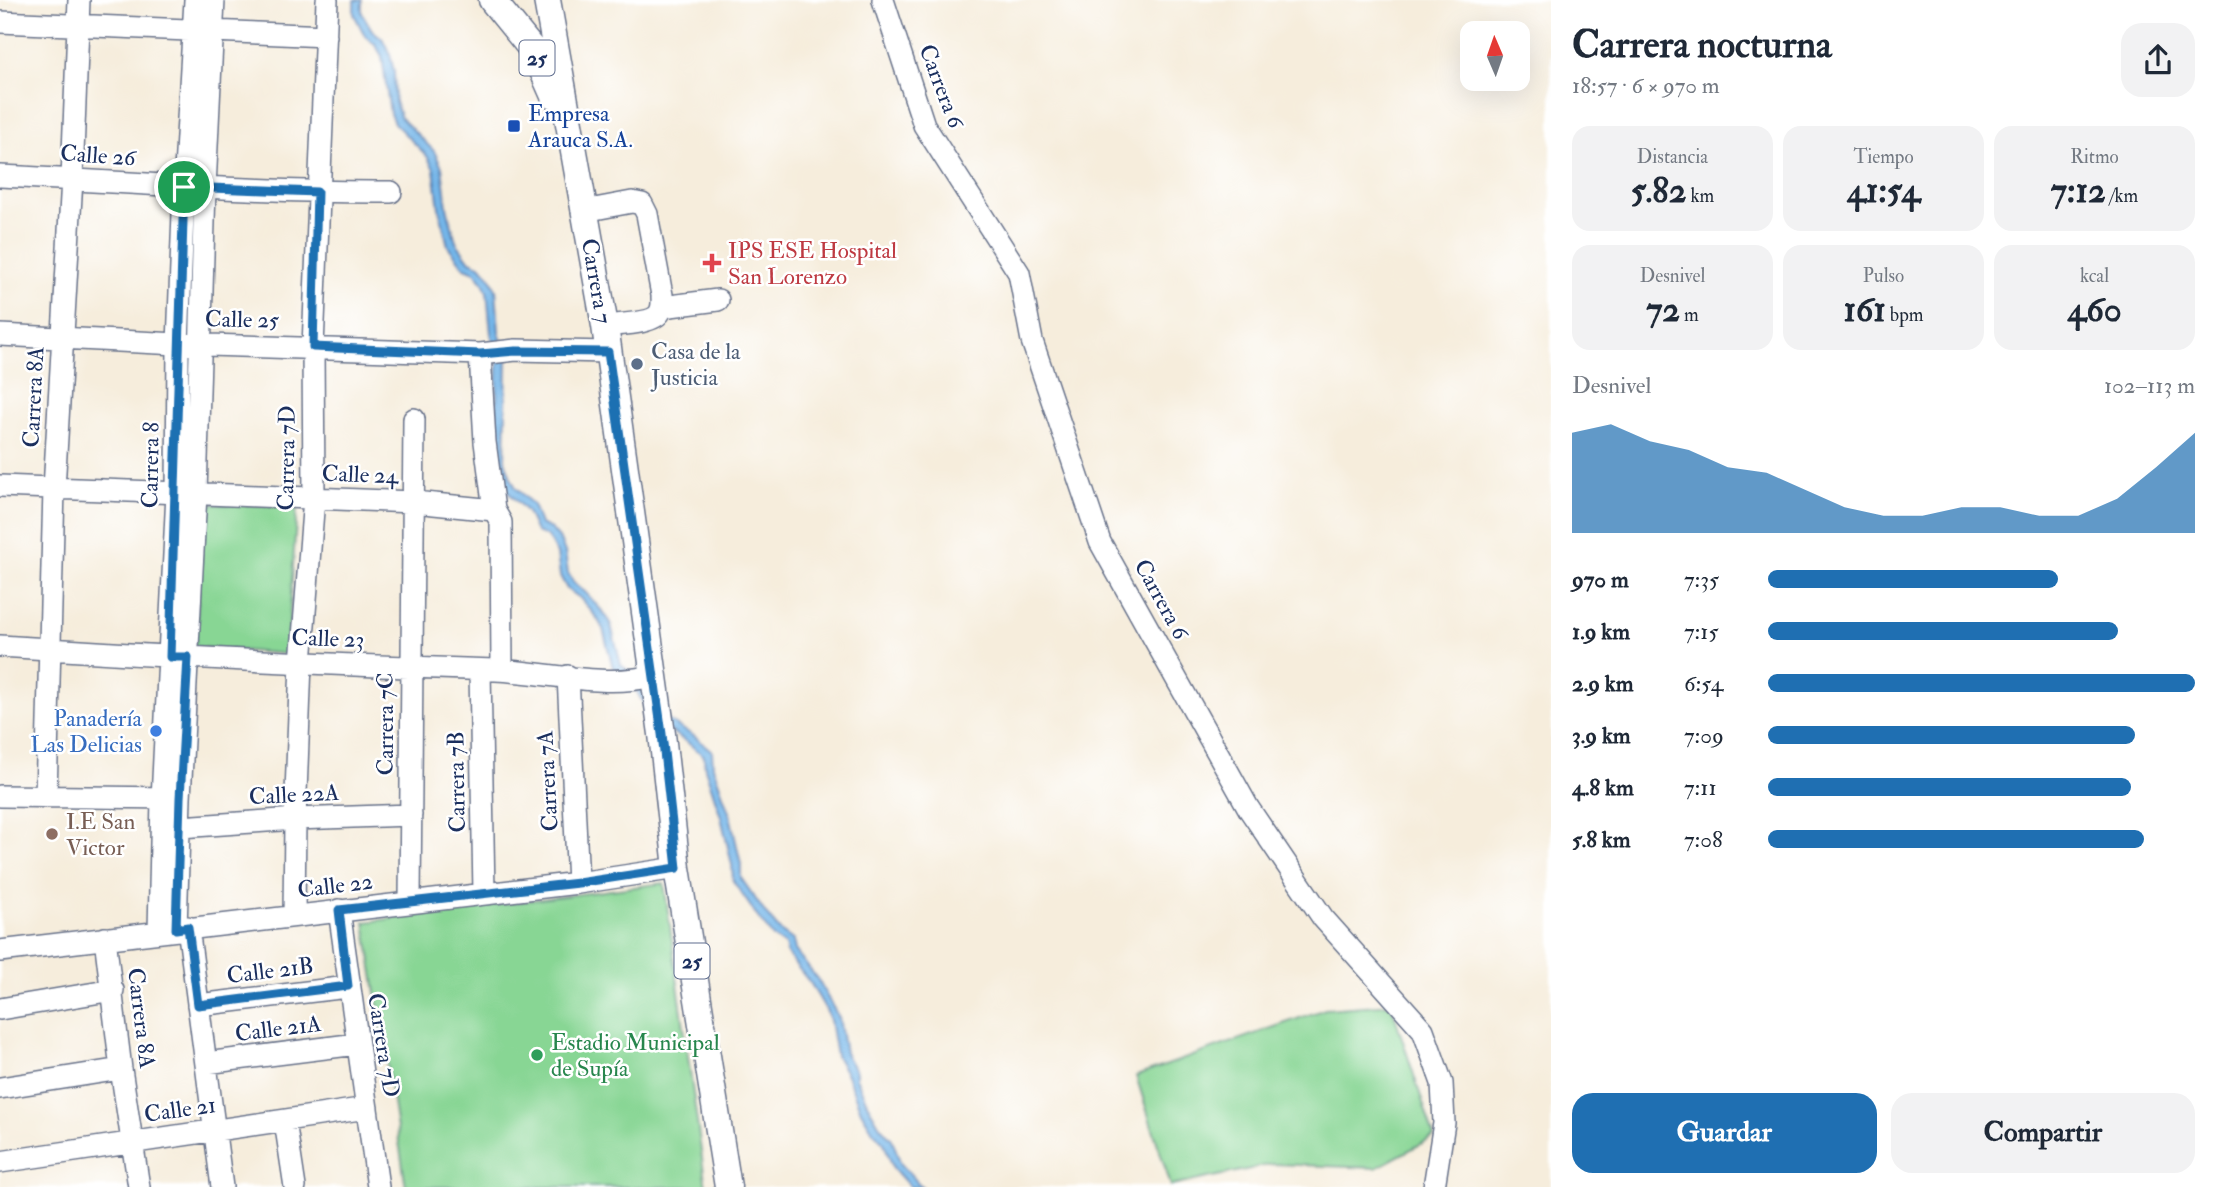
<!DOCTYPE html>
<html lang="es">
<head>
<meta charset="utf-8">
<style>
	body { margin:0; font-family:"IM FELL Double Pica",serif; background:#f2f2f3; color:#1f2937; height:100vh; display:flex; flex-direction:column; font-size:26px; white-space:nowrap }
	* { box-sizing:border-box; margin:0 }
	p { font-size:23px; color:#747a83 }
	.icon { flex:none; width:38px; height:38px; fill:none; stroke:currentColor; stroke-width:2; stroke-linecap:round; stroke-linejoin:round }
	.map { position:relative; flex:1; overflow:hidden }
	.sheet { display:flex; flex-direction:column; background:#fff; width:665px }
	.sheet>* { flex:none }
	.needle { width:46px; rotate:358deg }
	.controls { position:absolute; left:1460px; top:21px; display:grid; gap:14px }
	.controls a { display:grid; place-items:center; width:70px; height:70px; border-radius:14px; background:#fff; box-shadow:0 7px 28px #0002; font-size:35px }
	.pin { position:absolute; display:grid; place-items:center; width:60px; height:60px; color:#fff; margin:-30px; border:4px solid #fff; border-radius:50%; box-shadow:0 2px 7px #0007 }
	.round { display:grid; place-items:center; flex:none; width:74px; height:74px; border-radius:21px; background:#f2f2f3 }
	.overview { display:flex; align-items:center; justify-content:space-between; height:119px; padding:0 21px }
	h1 { font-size:38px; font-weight:800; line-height:52px }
	.figures { display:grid; grid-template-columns:repeat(3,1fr); gap:10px; height:119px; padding:7px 21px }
	.figures div { display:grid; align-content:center; border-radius:18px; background:#f2f2f3; text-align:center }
	.figures b { font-size:35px; font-weight:800 }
	.figures small { font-size:19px; font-weight:400 }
	.figures p { font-size:19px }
	.chart { height:196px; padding:14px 21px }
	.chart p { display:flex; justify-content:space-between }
	.chart svg { width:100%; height:126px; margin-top:7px; fill:#1f6fb2; opacity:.7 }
	.action { display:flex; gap:14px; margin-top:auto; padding:14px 21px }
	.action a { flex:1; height:80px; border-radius:21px; background:#1f6fb2; color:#fff; font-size:28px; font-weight:800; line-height:80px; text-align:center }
	.action a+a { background:#f2f2f3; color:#1f2937 }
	ul { padding:0 21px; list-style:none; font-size:23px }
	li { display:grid; grid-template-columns:112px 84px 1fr; align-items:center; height:52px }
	li i { height:18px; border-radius:9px; background:#1f6fb2 }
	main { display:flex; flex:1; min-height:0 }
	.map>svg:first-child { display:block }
	.green { fill:#88d694; stroke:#528279; stroke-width:2 }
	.water { fill:#74b6e9; stroke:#4872a4; stroke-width:2 }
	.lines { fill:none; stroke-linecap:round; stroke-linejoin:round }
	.minor-casing { stroke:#68728a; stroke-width:24 }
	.major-casing { stroke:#68728a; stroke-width:29 }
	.minor { stroke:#fff; stroke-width:21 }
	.major { stroke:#fff; stroke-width:26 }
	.route-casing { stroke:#fff; stroke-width:14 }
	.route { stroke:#1f6fb2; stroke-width:9 }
	.transit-dot { fill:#1a4fb4; stroke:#fff; stroke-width:2.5 }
	.health-dot { fill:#e0444e; stroke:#fff; stroke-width:2.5 }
	.service-dot { fill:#5c6f8a; stroke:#fff; stroke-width:2.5 }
	.shop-dot { fill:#3f7fe0; stroke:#fff; stroke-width:2.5 }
	.education-dot { fill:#8d6e63; stroke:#fff; stroke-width:2.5 }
	.leisure-dot { fill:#2e9e5b; stroke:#fff; stroke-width:2.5 }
	.labels { text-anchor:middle; stroke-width:5; stroke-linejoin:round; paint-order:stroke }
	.shield { fill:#fff; stroke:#5f6d8e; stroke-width:2 }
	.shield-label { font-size:21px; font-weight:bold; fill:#1b2f5e }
	.street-label { font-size:23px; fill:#1b2f5e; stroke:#fff }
	.transit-label { font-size:23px; fill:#164399; stroke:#fff; text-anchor:start }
	.health-label { font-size:23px; fill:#be3a42; stroke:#fff; text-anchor:start }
	.service-label { font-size:23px; fill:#4e5e75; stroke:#fff; text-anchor:start }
	.shop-label { font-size:23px; fill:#366cbe; stroke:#fff; text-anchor:end }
	.education-label { font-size:23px; fill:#785e54; stroke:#fff; text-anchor:start }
	.leisure-label { font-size:23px; fill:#27864d; stroke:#fff; text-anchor:start }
</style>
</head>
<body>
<main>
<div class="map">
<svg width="1551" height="1187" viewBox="0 0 1551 1187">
	<rect width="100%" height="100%" fill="#fff"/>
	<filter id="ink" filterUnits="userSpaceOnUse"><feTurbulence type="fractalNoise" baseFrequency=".0143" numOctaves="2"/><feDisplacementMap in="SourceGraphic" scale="14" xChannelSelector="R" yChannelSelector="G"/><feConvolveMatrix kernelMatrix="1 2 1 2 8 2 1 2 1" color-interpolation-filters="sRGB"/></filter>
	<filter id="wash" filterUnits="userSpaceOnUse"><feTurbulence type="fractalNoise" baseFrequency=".00686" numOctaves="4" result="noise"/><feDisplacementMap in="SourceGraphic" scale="28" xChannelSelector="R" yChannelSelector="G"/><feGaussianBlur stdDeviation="1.57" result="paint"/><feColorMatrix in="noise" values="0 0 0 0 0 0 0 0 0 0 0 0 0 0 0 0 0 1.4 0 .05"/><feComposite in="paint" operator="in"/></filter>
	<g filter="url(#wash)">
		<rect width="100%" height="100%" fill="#f6eddc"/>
		<path class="green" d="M204,504L297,506L287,654L195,647Z
			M664,883L706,1187H406L365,922Z
			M1391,1004L1434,1137L1376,1168L1273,1164L1171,1186L1136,1076L1325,1009Z"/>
		<path class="water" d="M354,0H362V13L372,30L382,38L390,54L394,72L395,102L401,118L434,151L442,167L447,207L456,242L470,261L480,265L491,278L496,289L499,332L507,359L505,460L511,478L516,488L533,505L540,524L551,529L559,538L565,552L568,573L574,583L585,592L604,613L611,625L621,665L639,679L669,721L694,736L712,751L713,766L730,815L741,864V878L766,914L780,931L793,940L795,950L818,980L839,1018L845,1053L856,1072V1078L869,1107L880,1126L892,1139L901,1164L922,1187H910L893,1168L884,1143L873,1131L861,1111L847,1075L836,1056L830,1020L826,1010L811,984L787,954L785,945L774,938L759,919L733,881L732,865L721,817L705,768L704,756L688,743L652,719L631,681L613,668L603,629L597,618L580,598L567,589L560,576L557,554L551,543L546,536L536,532L527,512L509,493L498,471L495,446L498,360L491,334L487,292L483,282L475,272L465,268L448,246L439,208L434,169L427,156L394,123L390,114L382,56L375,44L365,36L354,14Z"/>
	</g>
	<g filter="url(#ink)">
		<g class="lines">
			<g class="minor-casing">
				<path id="minor" d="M883,0L924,125L1019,273L1032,341L1100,542L1249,809L1323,918L1423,1030L1442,1083L1444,1123L1434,1187
					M0,22L326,36
					M0,176C131,182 261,193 391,192
					M584,211L632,202L642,204L647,214L662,295C662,301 663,306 660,312C654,324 618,324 605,326
					M662,307L718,300
					M0,335L178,344L480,354L516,350L608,352
					M480,354L485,442L494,510
					M0,486L414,502L494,510L501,522L502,670
					M0,646C165,657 330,665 495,670C547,672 602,688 654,676
					M480,670L484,894
					M568,676L578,883
					M0,796L174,798
					M46,797L54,489L72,179L79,0
					M180,827L295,819L411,815
					M410,902L414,419
					M339,910L378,1187
					M294,916L295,819L301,663L314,498L313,347L327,0
					M188,927L222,1187
					M176,929L180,798L196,494L205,188L214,0
					M159,931L162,799L177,493L178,344L184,187L195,0
					M105,938L121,1069L139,1187
					M0,951L578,883L677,868
					M198,1005L348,987
					M0,1009L113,990
					M206,1063L357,1044
					M0,1088L121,1069
					M285,1121L295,1187
					M0,1162L367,1108"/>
			</g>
			<g class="major-casing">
				<path id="major" d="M492,0L535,53L554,96
					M547,0L605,326L662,734L677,868L728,1187"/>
			</g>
			<use href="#minor" class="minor"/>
			<use href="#major" class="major"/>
		</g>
	</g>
	<g class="lines" filter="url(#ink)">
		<g class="route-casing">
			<path id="route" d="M184,187L317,192L313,347L480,354L516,351L608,352L662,734L677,868L578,883L339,910L348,986L198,1005L188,927L176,929L180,798L188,657H170C176,500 178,343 184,187Z"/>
		</g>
		<use href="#route" class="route"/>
	</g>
	<rect class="transit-dot" x="507" y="119" width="14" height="14" rx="3.5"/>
	<path class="health-dot" d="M708.5 252.5h7v7h7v7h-7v7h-7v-7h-7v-7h7z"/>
	<circle class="service-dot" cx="637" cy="364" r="7"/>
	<circle class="shop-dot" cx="156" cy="731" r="7"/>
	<circle class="education-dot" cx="52" cy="834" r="7"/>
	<circle class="leisure-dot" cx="537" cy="1055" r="7"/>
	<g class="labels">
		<g class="shield">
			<rect x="519.5" y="40.5" width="35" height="35" rx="5"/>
			<rect x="674.5" y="943.5" width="35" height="35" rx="5"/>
		</g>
		<g class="shield-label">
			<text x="537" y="65">25</text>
			<text x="692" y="968">25</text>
		</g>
		<g class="street-label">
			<text transform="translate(942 86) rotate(69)" y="8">Carrera 6</text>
			<text transform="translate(98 155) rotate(4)" y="8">Calle 26</text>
			<text transform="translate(597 281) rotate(80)" y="8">Carrera 7</text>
			<text transform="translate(242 319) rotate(1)" y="8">Calle 25</text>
			<text transform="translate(33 397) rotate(-87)" y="8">Carrera 8A</text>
			<text transform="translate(286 458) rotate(-89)" y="8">Carrera 7D</text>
			<text transform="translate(150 465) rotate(-89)" y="8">Carrera 8</text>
			<text transform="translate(360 474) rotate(2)" y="8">Calle 24</text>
			<text transform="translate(1162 599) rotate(61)" y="8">Carrera 6</text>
			<text transform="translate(328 638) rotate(2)" y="8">Calle 23</text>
			<text transform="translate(385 724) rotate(-90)" y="8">Carrera 7C</text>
			<text transform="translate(547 781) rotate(-93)" y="8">Carrera 7A</text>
			<text transform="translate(456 782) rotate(-91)" y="8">Carrera 7B</text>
			<text transform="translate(294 794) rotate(-3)" y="8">Calle 22A</text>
			<text transform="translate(335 885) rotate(-7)" y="8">Calle 22</text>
			<text transform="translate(270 970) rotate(-7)" y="8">Calle 21B</text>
			<text transform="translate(142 1018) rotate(83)" y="8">Carrera 8A</text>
			<text transform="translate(278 1028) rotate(-7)" y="8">Calle 21A</text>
			<text transform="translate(384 1045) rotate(81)" y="8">Carrera 7D</text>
			<text transform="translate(180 1109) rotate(-8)" y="8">Calle 21</text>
		</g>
		<g class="transit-label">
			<text x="528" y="121">Empresa<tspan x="528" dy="26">Arauca S.A.</tspan></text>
		</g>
		<g class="health-label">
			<text x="728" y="258">IPS ESE Hospital<tspan x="728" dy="26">San Lorenzo</tspan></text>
		</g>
		<g class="service-label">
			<text x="651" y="359">Casa de la<tspan x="651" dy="26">Justicia</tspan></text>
		</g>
		<g class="shop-label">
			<text x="142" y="726">Panadería<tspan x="142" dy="26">Las Delicias</tspan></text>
		</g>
		<g class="education-label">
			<text x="66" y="829">I.E San<tspan x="66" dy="26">Victor</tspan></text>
		</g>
		<g class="leisure-label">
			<text x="551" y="1050">Estadio Municipal<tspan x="551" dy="26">de Supía</tspan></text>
		</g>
	</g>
</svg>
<div class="controls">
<a><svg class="needle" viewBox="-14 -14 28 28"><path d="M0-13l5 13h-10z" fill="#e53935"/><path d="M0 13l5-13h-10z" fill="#747a83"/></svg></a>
</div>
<div class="pin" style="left:184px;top:187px;background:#1e9e55"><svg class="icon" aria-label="arrive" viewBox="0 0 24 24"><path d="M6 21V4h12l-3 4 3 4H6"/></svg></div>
</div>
<section class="sheet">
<div class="overview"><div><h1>Carrera nocturna</h1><p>18:57 · 6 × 970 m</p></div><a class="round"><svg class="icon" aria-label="share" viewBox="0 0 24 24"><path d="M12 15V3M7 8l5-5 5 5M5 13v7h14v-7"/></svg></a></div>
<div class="figures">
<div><p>Distancia</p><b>5.82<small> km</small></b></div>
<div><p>Tiempo</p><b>41:54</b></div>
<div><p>Ritmo</p><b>7:12<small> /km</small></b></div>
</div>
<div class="figures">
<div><p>Desnivel</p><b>72<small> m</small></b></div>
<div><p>Pulso</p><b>161<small> bpm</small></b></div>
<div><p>kcal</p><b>460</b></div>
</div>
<div class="chart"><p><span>Desnivel</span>102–113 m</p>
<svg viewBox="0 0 160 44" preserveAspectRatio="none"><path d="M0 44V9L10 6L20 12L30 15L40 21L50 23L60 29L70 35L80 38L90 38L100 35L110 35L120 38L130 38L140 32L150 21L160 9V44z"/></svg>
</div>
<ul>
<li><b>970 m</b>7:35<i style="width:68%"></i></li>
<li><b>1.9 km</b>7:15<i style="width:82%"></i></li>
<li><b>2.9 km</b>6:54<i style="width:100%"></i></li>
<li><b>3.9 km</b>7:09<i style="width:86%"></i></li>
<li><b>4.8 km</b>7:11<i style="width:85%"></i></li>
<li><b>5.8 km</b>7:08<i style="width:88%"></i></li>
</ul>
<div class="action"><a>Guardar</a><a>Compartir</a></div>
</section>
</main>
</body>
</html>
